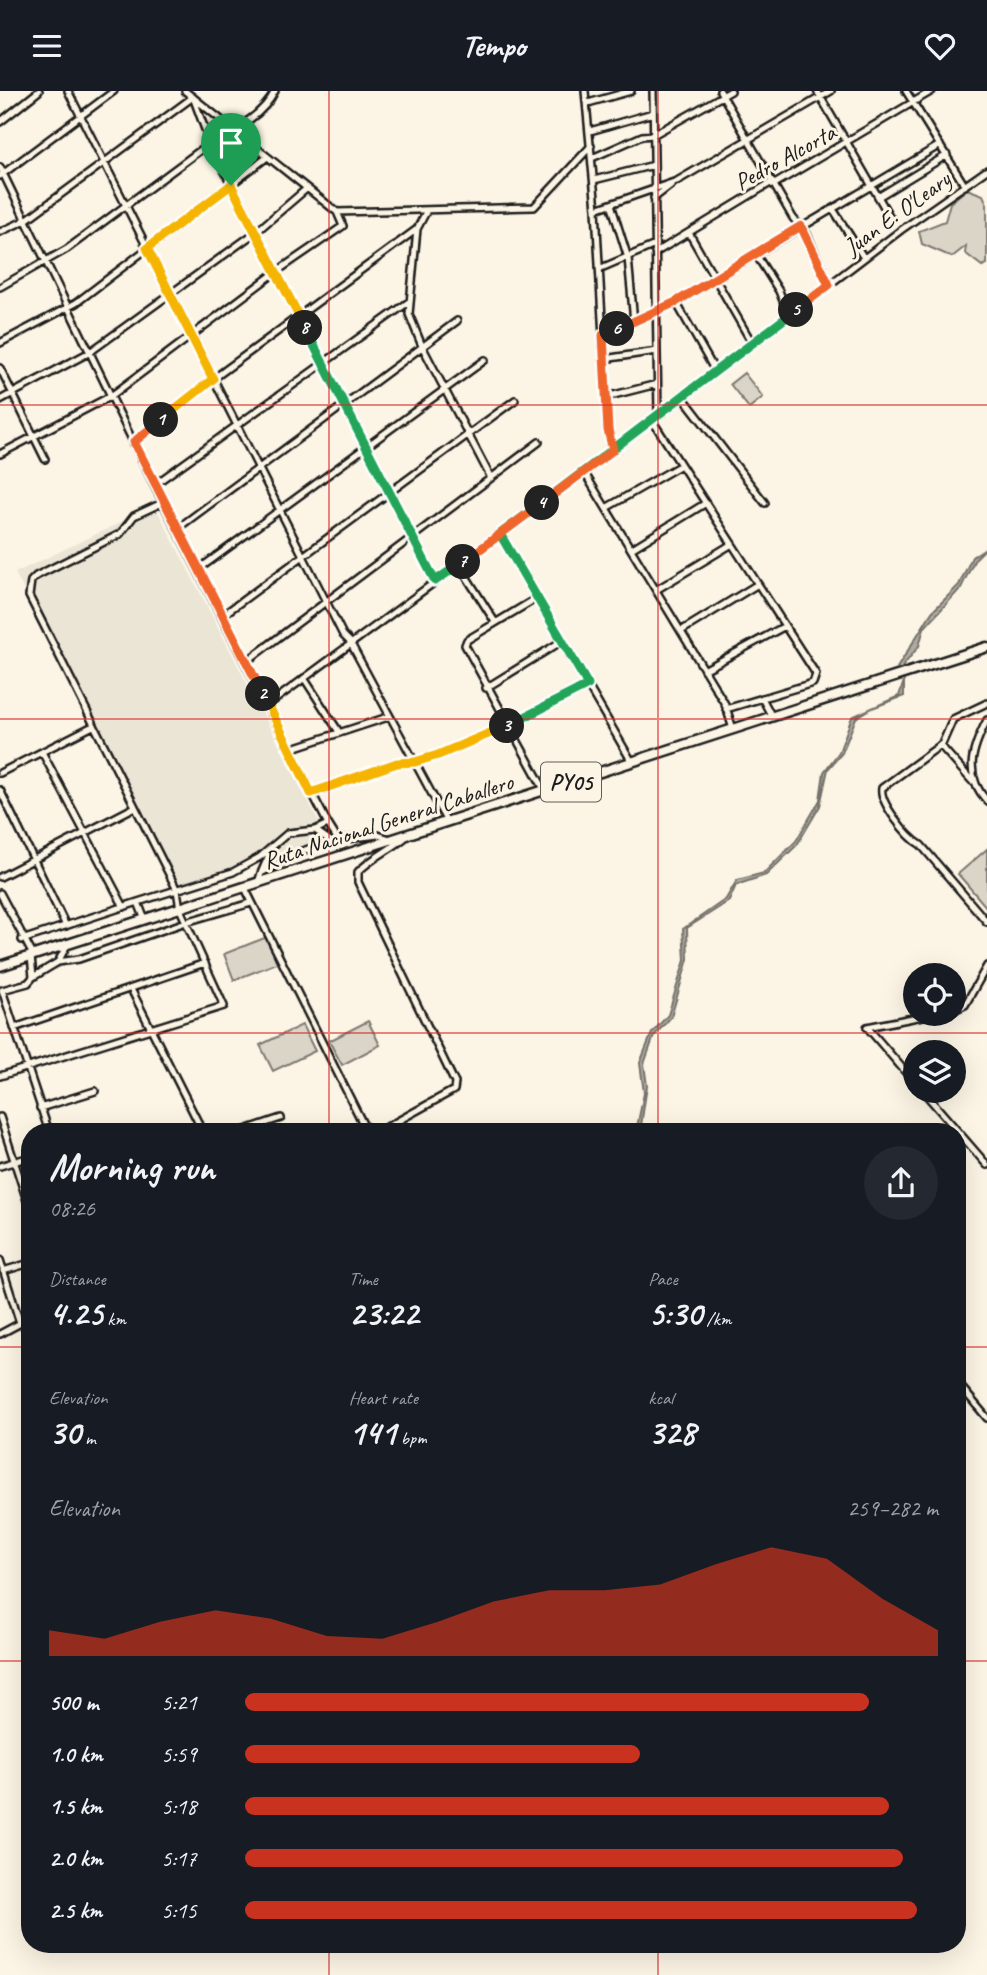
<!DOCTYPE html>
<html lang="en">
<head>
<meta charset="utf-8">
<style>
	body { margin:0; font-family:Caveat,sans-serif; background:#242831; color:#f1f3f6; height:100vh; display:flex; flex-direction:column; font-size:26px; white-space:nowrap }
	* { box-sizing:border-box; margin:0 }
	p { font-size:23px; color:#9ea1a6 }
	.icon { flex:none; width:38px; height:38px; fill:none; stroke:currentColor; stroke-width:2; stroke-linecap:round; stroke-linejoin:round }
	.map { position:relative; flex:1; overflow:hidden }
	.side { position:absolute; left:21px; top:1032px; width:945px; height:830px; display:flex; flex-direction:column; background:#171b24; border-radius:28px; box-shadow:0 7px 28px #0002 }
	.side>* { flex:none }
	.buttons { position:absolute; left:903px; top:872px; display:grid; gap:14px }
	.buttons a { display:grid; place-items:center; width:63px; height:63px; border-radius:50%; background:#171b24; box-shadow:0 7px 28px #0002; font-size:35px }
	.pin { position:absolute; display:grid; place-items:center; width:60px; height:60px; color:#fff; margin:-72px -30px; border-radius:50% 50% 50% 0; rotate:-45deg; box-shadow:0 0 7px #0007 }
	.pin .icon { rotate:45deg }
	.km { position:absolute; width:35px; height:35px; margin:-18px; border-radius:50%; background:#222; color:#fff; font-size:19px; line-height:35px; text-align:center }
	.round { display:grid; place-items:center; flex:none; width:74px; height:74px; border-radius:37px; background:#242831 }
	.overview { display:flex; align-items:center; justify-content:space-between; height:119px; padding:0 28px }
	h1 { font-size:38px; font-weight:600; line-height:52px }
	.figures { display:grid; grid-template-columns:repeat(3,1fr); gap:10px; height:119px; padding:7px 28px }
	.figures div { display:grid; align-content:center }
	.figures b { font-size:35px; font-weight:600 }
	.figures small { font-size:19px; font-weight:400 }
	.figures p { font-size:19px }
	.chart { height:196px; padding:14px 28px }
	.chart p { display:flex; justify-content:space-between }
	.chart svg { width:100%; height:126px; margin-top:7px; fill:#c8321e; opacity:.7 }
	ul { padding:0 28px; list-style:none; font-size:23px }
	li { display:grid; grid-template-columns:112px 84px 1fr; align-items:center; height:52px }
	li i { height:18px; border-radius:9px; background:#c8321e }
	header { display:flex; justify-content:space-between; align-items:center; height:91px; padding:0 28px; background:#171b24; font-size:32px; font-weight:600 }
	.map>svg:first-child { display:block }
	.built { fill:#ebe5d6 }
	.green { fill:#dbd5c8; stroke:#7c7872; stroke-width:2 }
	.water { fill:#b0aba1; stroke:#75726c; stroke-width:2 }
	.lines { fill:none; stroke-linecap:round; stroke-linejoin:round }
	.minor-casing { stroke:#1c1c1c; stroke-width:10 }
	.highway-casing { stroke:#1c1c1c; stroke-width:13 }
	.minor { stroke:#fcf5e5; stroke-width:5 }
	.highway { stroke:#fcf5e5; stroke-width:8 }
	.split-1-casing { stroke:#fff; stroke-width:14 }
	.split-2-casing { stroke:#fff; stroke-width:14 }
	.split-3-casing { stroke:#fff; stroke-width:14 }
	.split-4-casing { stroke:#fff; stroke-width:14 }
	.split-5-casing { stroke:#fff; stroke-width:14 }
	.split-6-casing { stroke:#fff; stroke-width:14 }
	.split-7-casing { stroke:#fff; stroke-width:14 }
	.split-8-casing { stroke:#fff; stroke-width:14 }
	.split-9-casing { stroke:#fff; stroke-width:14 }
	.split-1 { stroke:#f5b400; stroke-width:9 }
	.split-2 { stroke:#f0652b; stroke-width:9 }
	.split-3 { stroke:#f5b400; stroke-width:9 }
	.split-4 { stroke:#22a559; stroke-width:9 }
	.split-5 { stroke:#22a559; stroke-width:9 }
	.split-6 { stroke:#f0652b; stroke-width:9 }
	.split-7 { stroke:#f0652b; stroke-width:9 }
	.split-8 { stroke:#22a559; stroke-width:9 }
	.split-9 { stroke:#f5b400; stroke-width:9 }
	.grid { fill:none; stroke:#d62828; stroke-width:2; stroke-opacity:0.55 }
	.labels { text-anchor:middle; stroke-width:6; stroke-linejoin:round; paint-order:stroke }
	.shield { fill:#fcf5e5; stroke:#5f5d58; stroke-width:2 }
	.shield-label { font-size:23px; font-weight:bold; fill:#1c1c1c }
	.street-label { font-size:24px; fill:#1c1c1c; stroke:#fcf5e5 }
</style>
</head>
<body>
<header><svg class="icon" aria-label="menu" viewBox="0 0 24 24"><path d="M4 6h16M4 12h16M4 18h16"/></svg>Tempo<svg class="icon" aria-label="heart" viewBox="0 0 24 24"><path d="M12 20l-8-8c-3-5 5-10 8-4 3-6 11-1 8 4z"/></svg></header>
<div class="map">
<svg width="987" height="1884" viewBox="0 0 987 1884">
	<rect width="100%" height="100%" fill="#fcf5e5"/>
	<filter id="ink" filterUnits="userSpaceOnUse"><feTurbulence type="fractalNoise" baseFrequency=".0143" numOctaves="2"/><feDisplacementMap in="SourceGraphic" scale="14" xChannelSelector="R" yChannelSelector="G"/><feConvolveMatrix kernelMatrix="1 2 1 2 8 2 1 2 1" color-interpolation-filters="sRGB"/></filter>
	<g filter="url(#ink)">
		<path class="built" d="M155,415L330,752L177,799L15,482Z"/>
		<path class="green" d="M967,98L983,104L987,113V173L982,175L965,162L966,155L952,166L922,153L919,140L945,130L950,112Z
			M744,282L763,306L749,317L730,293Z
			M987,758V817L958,783Z
			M267,846L277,872L234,889L224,863Z
			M368,930L380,954L342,974L329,950Z
			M302,934L315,960L273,980L260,954Z"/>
		<path class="water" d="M987,456L975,468L961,497L924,537L919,555L903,575L902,581L898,583L897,577L932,521L959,494L972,466Z
			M904,590V605L872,617L856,627L842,662L828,678L820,715L797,754L766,784L736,794L729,810L687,837L688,868L671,926L654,945L644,973L647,995L640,1041H636L644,1002L640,972L652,942L668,924L685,869L683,838L726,808L737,789L764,782L796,750L820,709L824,681L839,661L852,626L899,605Z"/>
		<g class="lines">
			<g class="minor-casing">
				<path id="minor" d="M68,0L343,544L350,551L447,731
					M185,0L337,121L534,116L591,55
					M585,0L596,118L608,339L613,359
					M653,0L658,325
					M720,0L793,127L807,143L829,194
					M817,0L891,128
					M906,0L965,95
					M588,12L631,0
					M0,31L39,0
					M590,40L653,22
					M592,67L642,45L653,44L731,0
					M0,76L154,394L328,733L338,749L378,744L390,748
					M0,85L114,0
					M594,89L654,74
					M878,106L947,64
					M654,107L671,94
					M611,113L628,167L634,231
					M596,118L677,90L831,0
					M833,118L864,167
					M426,121L417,138L409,223L422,255L491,387
					M0,141L26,129L193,6L210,52L435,490
					M689,142L752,252
					M655,162L772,91L773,94L932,0
					M755,162L779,200L789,224
					M599,178L655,154
					M0,196L67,158L210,52C234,39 263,25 275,0
					M676,211L715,280
					M603,244L676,211L940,54
					M0,252L76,212L266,67
					M604,268L657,260
					M0,277L45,368
					M606,306L657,293
					M683,306L765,412
					M0,309L90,261L256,141L305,99
					M652,329L816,583L813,592L726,618
					M134,351L213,288L417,138
					M0,363L111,305L276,181L343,135L337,121
					M584,381L725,613L733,638
					M154,394L410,210
					M606,417L681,374
					M178,437L457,230
					M500,443L632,671
					M631,458L706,412
					M459,474L495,531
					M199,478L485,269
					M656,499L732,453
					M537,507L467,549L465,554L545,700
					M223,524L515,309
					M681,540L758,493
					M247,570L539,351
					M704,579L785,535
					M304,587L339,641
					M486,597L562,550
					M762,607L772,626
					M987,612L953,628L942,653L882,697C879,711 907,746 921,754L987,831
					M268,614L584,381L901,139L987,79
					M987,629C972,658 963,683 987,710
					M940,654L972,690
					M290,658L388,626
					M42,661L124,816
					M0,682L93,635
					M0,699L66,835
					M311,702L397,672L415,671L438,664L508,635L588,594
					M315,739L332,751
					M262,780L272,757
					M0,786L135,716
					M258,792L261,782L302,760L338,749
					M245,797L367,1041
					M0,802L33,864
					M138,811L233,781L260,766L288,742L315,739L328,733
					M22,849L138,811L145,829
					M31,865L33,886L28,892L2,899L49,1041
					M58,871L79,868L186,831L251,812
					M33,886L58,871L67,854
					M132,900L203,1041
					M954,919L965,914L987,875
					M14,937L205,872
					M0,985L224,915L180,818L177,799L29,505L31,490L36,485L120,443L134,425L164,411
					M915,992L867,936L938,922
					M922,999L987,1074
					M40,1017L95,1000
					M0,1026L30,1119
					M105,1041H106
					M239,1041L281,1027
					M378,1041L454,999L455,992L358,791V781C372,766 391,759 407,745
					M0,1075L30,1066
					M0,1169L20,1232
					M3,1180L30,1172
					M0,1243L30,1227
					M957,1291L987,1327"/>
			</g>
			<g class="highway-casing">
				<path id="highway" d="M0,875L987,556"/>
			</g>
			<use href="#minor" class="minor"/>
			<use href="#highway" class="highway"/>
		</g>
	</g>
	<g class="lines" filter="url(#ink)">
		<g class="split-1-casing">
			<path id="split-1" d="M161,329L213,288L147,157L231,94"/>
		</g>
		<g class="split-2-casing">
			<path id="split-2" d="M161,329L134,351L263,603"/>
		</g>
		<g class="split-3-casing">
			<path id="split-3" d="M263,603L311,702L397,672L415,671L438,664L507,635"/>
		</g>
		<g class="split-4-casing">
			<path id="split-4" d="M507,635L588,594L500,443L542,412"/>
		</g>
		<g class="split-5-casing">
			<path id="split-5" d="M542,412L796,219"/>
		</g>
		<g class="split-6-casing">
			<path id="split-6" d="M617,238L676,211L801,135L829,194L796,219"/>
		</g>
		<g class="split-7-casing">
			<path id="split-7" d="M463,471L613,359L608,339L603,244L617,238"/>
		</g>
		<g class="split-8-casing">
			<path id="split-8" d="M305,237L435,490L463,471"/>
		</g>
		<g class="split-9-casing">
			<path id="split-9" d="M231,94L305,237"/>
		</g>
		<use href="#split-1" class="split-1"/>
		<use href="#split-2" class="split-2"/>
		<use href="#split-3" class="split-3"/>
		<use href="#split-4" class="split-4"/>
		<use href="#split-5" class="split-5"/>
		<use href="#split-6" class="split-6"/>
		<use href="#split-7" class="split-7"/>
		<use href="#split-8" class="split-8"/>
		<use href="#split-9" class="split-9"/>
	</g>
	<path class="grid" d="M329,0V1041M658,0V1041M0,314H987M0,628H987M0,942H987M0,1256H30M957,1256H987M0,1570H30M957,1570H987M329,1853V1884M658,1853V1884"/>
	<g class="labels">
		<rect class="shield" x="541" y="671.5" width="60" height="39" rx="5"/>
		<g class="shield-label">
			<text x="571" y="699">PY05</text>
		</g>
		<g class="street-label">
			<text transform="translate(785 66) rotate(-29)" y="8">Pedro Alcorta</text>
			<text transform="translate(897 122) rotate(-36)" y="8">Juan E. O'Leary</text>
			<text transform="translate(388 730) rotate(-18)" y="8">Ruta Nacional General Caballero</text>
		</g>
	</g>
</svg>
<div class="buttons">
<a><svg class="icon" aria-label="locate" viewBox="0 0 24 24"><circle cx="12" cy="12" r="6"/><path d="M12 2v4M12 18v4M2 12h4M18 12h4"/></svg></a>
<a><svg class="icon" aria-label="layers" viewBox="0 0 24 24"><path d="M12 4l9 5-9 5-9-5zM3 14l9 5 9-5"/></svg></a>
</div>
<div class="pin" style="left:231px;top:94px;background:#1e9e55"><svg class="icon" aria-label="arrive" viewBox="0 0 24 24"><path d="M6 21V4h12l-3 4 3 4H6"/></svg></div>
<b class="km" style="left:161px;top:329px">1</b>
<b class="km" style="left:263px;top:603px">2</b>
<b class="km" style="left:507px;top:635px">3</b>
<b class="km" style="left:542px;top:412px">4</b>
<b class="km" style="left:796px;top:219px">5</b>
<b class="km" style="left:617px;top:238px">6</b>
<b class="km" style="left:463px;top:471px">7</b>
<b class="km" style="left:305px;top:237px">8</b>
<section class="side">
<div class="overview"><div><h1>Morning run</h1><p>08:26</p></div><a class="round"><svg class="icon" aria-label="share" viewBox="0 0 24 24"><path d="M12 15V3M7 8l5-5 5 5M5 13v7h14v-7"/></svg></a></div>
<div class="figures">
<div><p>Distance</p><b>4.25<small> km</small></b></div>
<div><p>Time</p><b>23:22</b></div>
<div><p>Pace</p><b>5:30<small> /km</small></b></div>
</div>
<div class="figures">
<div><p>Elevation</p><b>30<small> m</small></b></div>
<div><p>Heart rate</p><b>141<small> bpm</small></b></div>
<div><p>kcal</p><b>328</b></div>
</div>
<div class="chart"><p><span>Elevation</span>259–282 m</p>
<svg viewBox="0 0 160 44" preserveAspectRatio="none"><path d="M0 44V35L10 38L20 32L30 28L40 31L50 37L60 38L70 32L80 25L90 21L100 21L110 19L120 12L130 6L140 10L150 24L160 35V44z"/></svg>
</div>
<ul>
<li><b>500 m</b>5:21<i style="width:90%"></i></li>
<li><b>1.0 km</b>5:59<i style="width:57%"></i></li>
<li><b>1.5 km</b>5:18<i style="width:93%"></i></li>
<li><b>2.0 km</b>5:17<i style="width:95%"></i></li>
<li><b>2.5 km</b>5:15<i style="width:97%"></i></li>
</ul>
</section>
</div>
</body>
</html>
